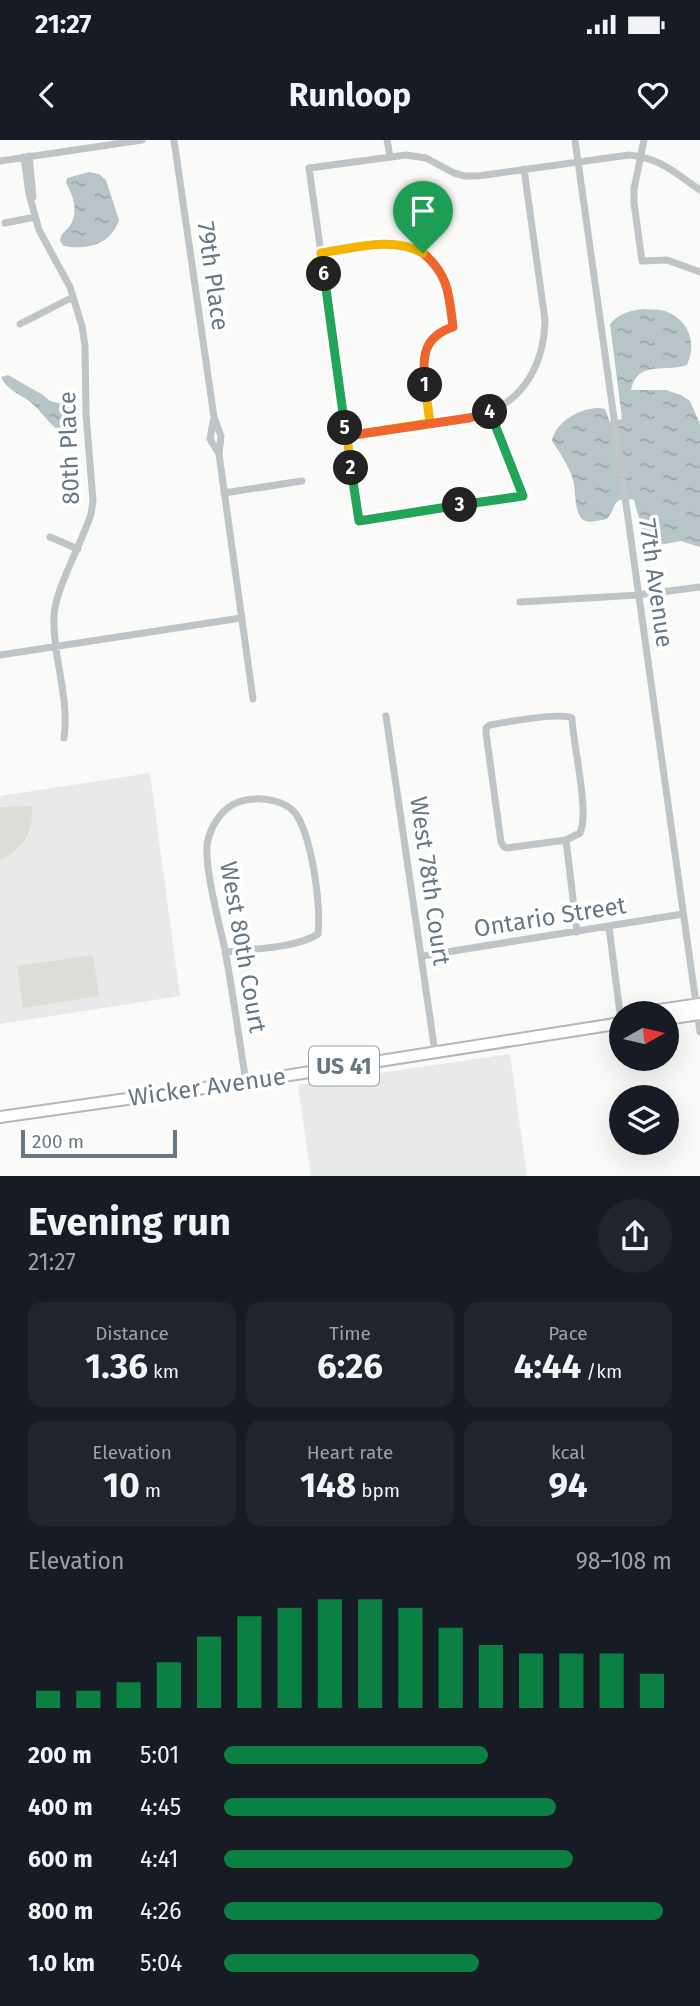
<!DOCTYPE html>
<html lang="en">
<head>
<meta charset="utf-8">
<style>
	body { margin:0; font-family:"Fira Sans",sans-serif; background:#20242c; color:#f1f3f6; height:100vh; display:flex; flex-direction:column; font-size:26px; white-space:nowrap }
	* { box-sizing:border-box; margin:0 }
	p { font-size:23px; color:#9ea1a6 }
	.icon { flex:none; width:38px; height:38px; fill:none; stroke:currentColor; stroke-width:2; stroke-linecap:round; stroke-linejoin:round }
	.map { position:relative; height:1036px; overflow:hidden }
	.drawer { display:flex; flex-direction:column; background:#171b24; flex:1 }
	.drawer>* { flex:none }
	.needle { width:46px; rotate:82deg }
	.tools { position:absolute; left:609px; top:861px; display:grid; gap:14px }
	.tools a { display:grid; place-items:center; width:70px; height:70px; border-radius:50%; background:#171b24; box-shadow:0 7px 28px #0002; font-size:35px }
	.scale { position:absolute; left:21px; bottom:18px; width:156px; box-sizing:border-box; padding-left:7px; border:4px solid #667881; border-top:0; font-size:19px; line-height:24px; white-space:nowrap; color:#667881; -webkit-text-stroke:5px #fff; paint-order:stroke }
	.pin { position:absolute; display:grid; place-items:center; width:60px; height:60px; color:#fff; margin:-72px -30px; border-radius:50% 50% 50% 0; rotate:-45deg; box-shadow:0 0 7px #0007 }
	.pin .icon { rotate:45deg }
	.km { position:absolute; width:35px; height:35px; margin:-18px; border-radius:50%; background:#222; color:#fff; font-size:19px; line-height:35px; text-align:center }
	.round { display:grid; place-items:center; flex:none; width:74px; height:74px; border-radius:37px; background:#20242c }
	.headline { display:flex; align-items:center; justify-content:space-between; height:119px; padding:0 28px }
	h1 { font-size:38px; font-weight:700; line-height:52px }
	.stats { display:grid; grid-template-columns:repeat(3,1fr); gap:10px; height:119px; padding:7px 28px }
	.stats div { display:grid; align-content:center; border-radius:14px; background:#20242c; text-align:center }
	.stats b { font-size:35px; font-weight:700 }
	.stats small { font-size:19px; font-weight:400 }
	.stats p { font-size:19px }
	.chart { height:196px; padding:14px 28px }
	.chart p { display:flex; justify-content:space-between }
	.chart svg { width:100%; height:126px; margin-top:7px; stroke:#0b8043; stroke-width:6 }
	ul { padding:0 28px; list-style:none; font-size:23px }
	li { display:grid; grid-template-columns:112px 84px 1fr; align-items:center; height:52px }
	li i { height:18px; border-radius:9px; background:#0b8043 }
	.status { display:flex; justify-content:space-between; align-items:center; height:49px; padding:0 35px; background:#171b24; direction:ltr }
	.status svg { height:19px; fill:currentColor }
	header { display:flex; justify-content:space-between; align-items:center; height:91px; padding:0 28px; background:#171b24; font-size:32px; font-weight:700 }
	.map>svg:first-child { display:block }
	.built { fill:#e8eae9 }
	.pitch { fill:#daded7 }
	.water { fill:url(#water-ripples) }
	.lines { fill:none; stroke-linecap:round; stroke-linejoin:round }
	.highway-casing { stroke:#b3b8bb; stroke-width:14 }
	.minor { stroke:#bfc4c7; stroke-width:7 }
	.highway { stroke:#fff; stroke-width:10 }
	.split-1-casing { stroke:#fff; stroke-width:14 }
	.split-2-casing { stroke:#fff; stroke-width:14 }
	.split-3-casing { stroke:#fff; stroke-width:14 }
	.split-4-casing { stroke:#fff; stroke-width:14 }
	.split-5-casing { stroke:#fff; stroke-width:14 }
	.split-6-casing { stroke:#fff; stroke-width:14 }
	.split-7-casing { stroke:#fff; stroke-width:14 }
	.split-1 { stroke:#f0652b; stroke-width:9 }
	.split-2 { stroke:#f5b400; stroke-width:9 }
	.split-3 { stroke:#22a559; stroke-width:9 }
	.split-4 { stroke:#22a559; stroke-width:9 }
	.split-5 { stroke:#f0652b; stroke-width:9 }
	.split-6 { stroke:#22a559; stroke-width:9 }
	.split-7 { stroke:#f5b400; stroke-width:9 }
	.labels { text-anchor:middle; stroke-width:7; stroke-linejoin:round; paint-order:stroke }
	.shield { fill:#fff; stroke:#94a0a7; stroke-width:2 }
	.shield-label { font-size:23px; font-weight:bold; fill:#667881 }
	.street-label { font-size:24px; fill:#667881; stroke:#fff }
</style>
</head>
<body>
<div class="status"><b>21:27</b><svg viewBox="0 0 49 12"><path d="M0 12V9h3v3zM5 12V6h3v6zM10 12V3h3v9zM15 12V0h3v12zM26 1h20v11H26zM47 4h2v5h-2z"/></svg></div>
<header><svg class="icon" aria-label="back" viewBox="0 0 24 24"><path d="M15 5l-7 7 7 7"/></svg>Runloop<svg class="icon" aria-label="heart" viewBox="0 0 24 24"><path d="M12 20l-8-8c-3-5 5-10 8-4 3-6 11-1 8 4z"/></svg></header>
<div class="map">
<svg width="700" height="1037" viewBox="0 0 700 1037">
	<defs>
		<pattern id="water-ripples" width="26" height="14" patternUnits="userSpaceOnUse" patternTransform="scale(1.75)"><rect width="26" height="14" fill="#b8c5c8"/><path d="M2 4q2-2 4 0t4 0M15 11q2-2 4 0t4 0" fill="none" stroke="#99a5a8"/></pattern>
	</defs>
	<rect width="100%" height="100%" fill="#fafaf8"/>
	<path class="built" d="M150,633L180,856L0,884V656Z
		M510,914L527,1036H311L298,945Z"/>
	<path class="pitch" d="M32,666C34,691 23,710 0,720V667Z
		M93,815L99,856L23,868L17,826Z"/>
	<path class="water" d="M89,32L99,34L106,40L119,80C111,105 86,110 64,106L60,101C61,93 64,93 69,87C79,73 74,57 66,43L67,38Z
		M643,169C650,170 659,169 665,171C689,180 697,202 687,225C666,233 638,219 631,250H666L681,255L690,261L700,284V407L681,401L665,404H653L642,389L634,360C611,356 618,366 607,379C599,380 587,385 581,378C574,368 576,351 573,340C569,326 560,313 552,301C555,281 586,264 605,269L610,282L622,279L610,184C620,173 628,171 643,169Z
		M8,235L43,255L50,261L69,266L73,283L70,295C52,292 44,272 29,261C19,254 6,249 1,237Z"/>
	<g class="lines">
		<g class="highway-casing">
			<path id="highway" d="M639,873L700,864
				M667,879L700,874
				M0,977L246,942L609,885L621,882"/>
		</g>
		<path class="minor" d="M174,0L214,277L221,296L219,314L253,559
			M387,0L390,16
			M575,0L700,892
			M644,0L634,49V63L642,121L667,120L700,132
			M29,16L33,57
			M24,17L29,54L39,90L70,147L82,186L85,206L86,274L93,361L91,374C82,403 56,447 54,475C52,516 70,557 64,598
			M0,21L142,0
			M5,83L35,77
			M321,113C368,106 430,86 448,148C451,160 451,174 453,187C409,202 426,248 430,283
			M20,184L73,157
			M491,272L523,356L359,381L309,28L406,15L426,18L454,33L465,36H478L629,15C661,18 675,33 700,50
			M214,277L210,299L219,314
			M347,296L481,275C525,261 544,223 545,180L524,29
			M224,353L302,341
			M50,397L78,409
			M520,462L638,455L700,447
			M0,515L241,478
			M386,576L435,912
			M566,700L507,708L504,707L501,702L486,593V588L490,585C506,582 560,572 572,578C573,606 590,672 580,693L566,700L577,792
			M609,787L621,881
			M225,812C252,809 297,808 318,794C321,765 312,698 296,674C283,657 249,655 232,665C220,672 211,687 208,700C202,719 220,787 225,810C233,854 239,898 246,942
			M422,816L683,774"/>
		<use href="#highway" class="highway"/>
	</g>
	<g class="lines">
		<g class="split-1-casing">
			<path id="split-1" d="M423,113C449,135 449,155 453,187C423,197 422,217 425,245"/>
		</g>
		<g class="split-2-casing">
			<path id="split-2" d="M351,328L347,296L430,283L425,245"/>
		</g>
		<g class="split-3-casing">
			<path id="split-3" d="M351,328L359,381L460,365"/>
		</g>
		<g class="split-4-casing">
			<path id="split-4" d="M460,365L523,356L490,272"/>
		</g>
		<g class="split-5-casing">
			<path id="split-5" d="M345,288L347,296L469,278L490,272"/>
		</g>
		<g class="split-6-casing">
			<path id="split-6" d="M324,134L345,288"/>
		</g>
		<g class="split-7-casing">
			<path id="split-7" d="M324,134L321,113C355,108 392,96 423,113"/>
		</g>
		<use href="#split-1" class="split-1"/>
		<use href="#split-2" class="split-2"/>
		<use href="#split-3" class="split-3"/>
		<use href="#split-4" class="split-4"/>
		<use href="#split-5" class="split-5"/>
		<use href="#split-6" class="split-6"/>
		<use href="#split-7" class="split-7"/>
	</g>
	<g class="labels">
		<rect class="shield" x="309" y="906.5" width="70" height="39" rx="5"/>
		<g class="shield-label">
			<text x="344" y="934">US 41</text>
		</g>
		<g class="street-label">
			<text transform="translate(213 136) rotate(82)" y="8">79th Place</text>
			<text transform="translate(69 308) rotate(-92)" y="8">80th Place</text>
			<text transform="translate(656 443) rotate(82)" y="8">77th Avenue</text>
			<text transform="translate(430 741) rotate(82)" y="8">West 78th Court</text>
			<text transform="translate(550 777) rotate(-9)" y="8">Ontario Street</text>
			<text transform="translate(243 807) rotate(80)" y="8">West 80th Court</text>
			<text transform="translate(207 947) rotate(-8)" y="8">Wicker Avenue</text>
		</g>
	</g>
</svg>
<div class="tools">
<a><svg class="needle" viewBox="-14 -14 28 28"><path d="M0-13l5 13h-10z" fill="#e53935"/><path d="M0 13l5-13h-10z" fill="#9ea1a6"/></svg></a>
<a><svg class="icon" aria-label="layers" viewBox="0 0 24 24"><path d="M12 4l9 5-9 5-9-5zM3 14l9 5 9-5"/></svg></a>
</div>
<div class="scale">200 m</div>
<div class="pin" style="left:423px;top:113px;background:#1e9e55"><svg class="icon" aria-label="arrive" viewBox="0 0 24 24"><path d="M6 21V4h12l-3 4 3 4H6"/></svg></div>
<b class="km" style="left:425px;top:245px">1</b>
<b class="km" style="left:351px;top:328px">2</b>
<b class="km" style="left:460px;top:365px">3</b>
<b class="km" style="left:490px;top:272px">4</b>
<b class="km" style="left:345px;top:288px">5</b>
<b class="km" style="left:324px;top:134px">6</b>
</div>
<section class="drawer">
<div class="headline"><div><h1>Evening run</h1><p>21:27</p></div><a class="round"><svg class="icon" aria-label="share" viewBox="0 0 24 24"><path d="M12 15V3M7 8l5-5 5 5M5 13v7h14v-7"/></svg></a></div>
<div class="stats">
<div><p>Distance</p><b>1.36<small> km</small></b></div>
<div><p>Time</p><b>6:26</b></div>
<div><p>Pace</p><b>4:44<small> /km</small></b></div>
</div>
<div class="stats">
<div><p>Elevation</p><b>10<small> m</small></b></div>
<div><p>Heart rate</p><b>148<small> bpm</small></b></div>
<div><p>kcal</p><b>94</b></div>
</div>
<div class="chart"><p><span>Elevation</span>98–108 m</p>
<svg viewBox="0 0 160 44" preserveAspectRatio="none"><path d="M5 44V38M15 44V38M25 44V35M35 44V28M45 44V19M55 44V12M65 44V9M75 44V6M85 44V6M95 44V9M105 44V16M115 44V22M125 44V25M135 44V25M145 44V25M155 44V32"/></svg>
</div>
<ul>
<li><b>200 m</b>5:01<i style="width:59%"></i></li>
<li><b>400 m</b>4:45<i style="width:74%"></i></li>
<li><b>600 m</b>4:41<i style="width:78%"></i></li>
<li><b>800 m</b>4:26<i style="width:98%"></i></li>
<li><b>1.0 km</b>5:04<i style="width:57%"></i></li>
</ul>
</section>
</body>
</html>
